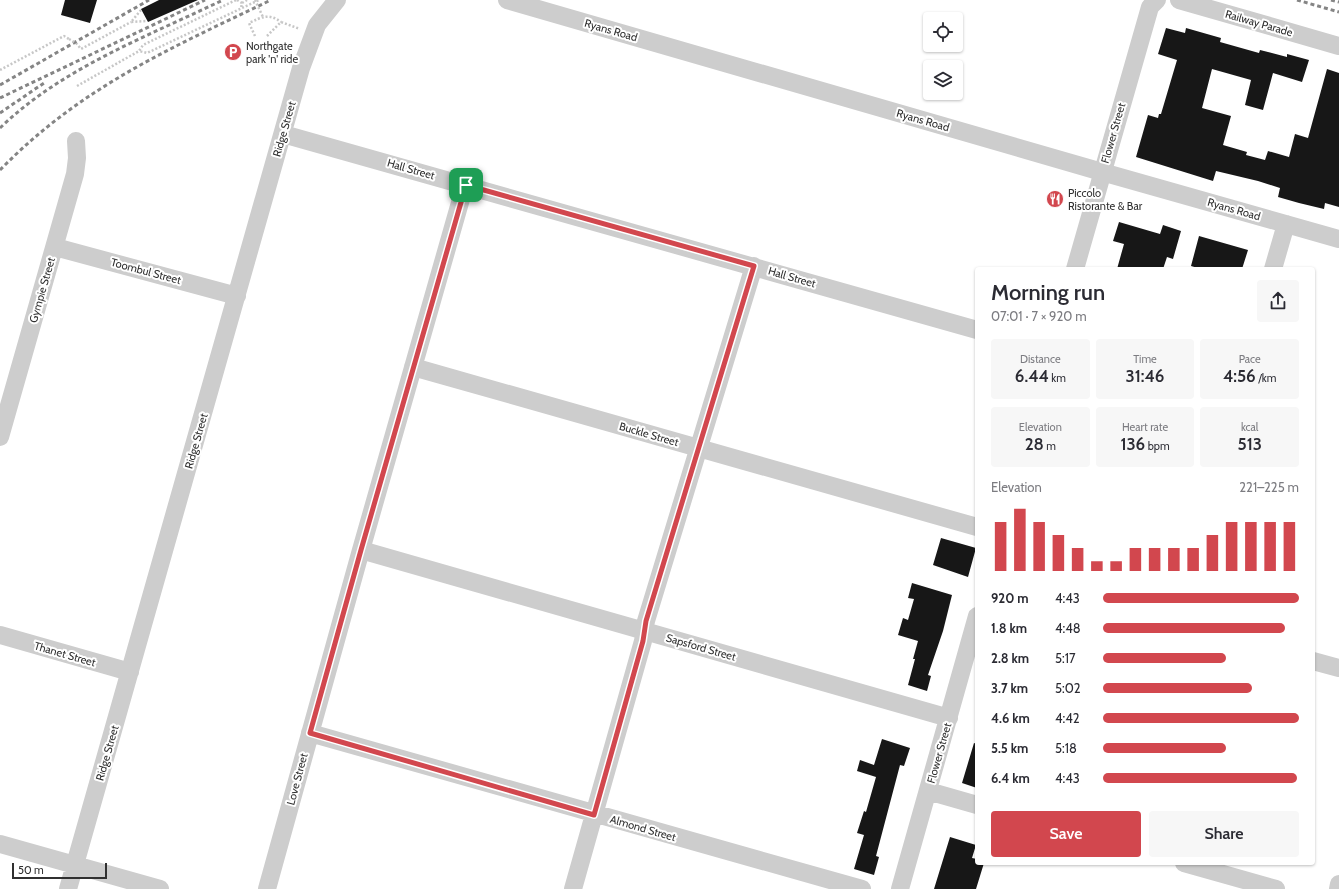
<!DOCTYPE html>
<html lang="en">
<head>
<meta charset="utf-8">
<style>
	body { margin:0; font-family:Cabin,sans-serif; background:#f7f7f7; color:#2b2b33; height:100vh; display:flex; flex-direction:column; font-size:15px; white-space:nowrap }
	* { box-sizing:border-box; margin:0 }
	p { font-size:13px; color:#7c7c81 }
	.icon { flex:none; width:22px; height:22px; fill:none; stroke:currentColor; stroke-width:2; stroke-linecap:round; stroke-linejoin:round }
	.map { position:relative; flex:1; overflow:hidden }
	.details { position:absolute; left:975px; top:267px; width:340px; height:598px; display:flex; flex-direction:column; background:#fff; border-radius:4px; box-shadow:0 1px 3px #0004 }
	.details>* { flex:none }
	.fabs { position:absolute; left:923px; top:12px; display:grid; gap:8px }
	.fabs a { display:grid; place-items:center; width:40px; height:40px; border-radius:4px; background:#fff; box-shadow:0 1px 3px #0004; font-size:20px }
	.scale { position:absolute; left:12px; bottom:10px; width:95px; box-sizing:border-box; padding-left:4px; border:2px solid #303030; border-top:0; font-size:11px; line-height:14px; white-space:nowrap; color:#303030; -webkit-text-stroke:3px #fff; paint-order:stroke }
	.pin { position:absolute; display:grid; place-items:center; width:34px; height:34px; color:#fff; margin:-17px; border-radius:8px; box-shadow:0 2px 6px #0006 }
	.round { display:grid; place-items:center; flex:none; width:42px; height:42px; border-radius:4px; background:#f7f7f7 }
	.summary { display:flex; align-items:center; justify-content:space-between; height:68px; padding:0 16px }
	h1 { font-size:22px; font-weight:600; line-height:30px }
	.stats { display:grid; grid-template-columns:repeat(3,1fr); gap:6px; height:68px; padding:4px 16px }
	.stats div { display:grid; align-content:center; border-radius:4px; background:#f7f7f7; text-align:center }
	.stats b { font-size:17px; font-weight:600 }
	.stats small { font-size:11px; font-weight:400 }
	.stats p { font-size:11px }
	.chart { height:112px; padding:8px 16px }
	.chart p { display:flex; justify-content:space-between }
	.chart svg { width:100%; height:72px; margin-top:4px; stroke:#d2474e; stroke-width:6 }
	.cta { display:flex; gap:8px; margin-top:auto; padding:8px 16px }
	.cta a { flex:1; height:46px; border-radius:4px; background:#d2474e; color:#fff; font-size:16px; font-weight:600; line-height:46px; text-align:center }
	.cta a+a { background:#f7f7f7; color:#2b2b33 }
	ul { padding:0 16px; list-style:none; font-size:13px }
	li { display:grid; grid-template-columns:64px 48px 1fr; align-items:center; height:30px }
	li i { height:10px; border-radius:5px; background:#d2474e }
	.map>svg:first-child { display:block }
	.building { fill:#171717 }
	.lines { fill:none; stroke-linecap:round; stroke-linejoin:round }
	.path { stroke:#c7c7c7; stroke-width:2.5; stroke-dasharray:2 2; stroke-linecap:butt }
	.minor { stroke:#cdcdcd; stroke-width:18 }
	.rail { stroke:#858585; stroke-width:3; stroke-dasharray:4 3; stroke-linecap:butt }
	.path-bridge { stroke:#c7c7c7; stroke-width:2.5; stroke-dasharray:2 2; stroke-linecap:butt }
	.route-casing { stroke:#fff; stroke-width:8 }
	.route { stroke:#d2474e; stroke-width:5 }
	.labels { text-anchor:middle; stroke-width:4; stroke-linejoin:round; paint-order:stroke }
	.street-label { font-size:11px; fill:#303030; stroke:#fff }
	.poi-label { font-size:11px; fill:#303030; stroke:#fff; text-anchor:start }
</style>
</head>
<body>
<div class="map">
<svg width="1339" height="889" viewBox="0 0 1339 889">
	<rect width="100%" height="100%" fill="#fff"/>
	<path class="building" d="M65,0H97L90,23L61,15Z
		M159,0H198L148,22L141,9Z
		M1166,28L1185,33L1186,28L1221,38L1220,42L1259,53L1260,50L1287,57V54L1309,60L1302,82L1273,73L1263,110L1245,105L1251,80L1212,69L1202,108L1231,116L1223,145L1247,152L1246,155L1265,160L1268,151L1289,157L1295,134L1308,138L1327,69L1339,73V207L1325,203L1324,209L1299,203L1278,197L1280,188L1258,181L1216,171L1213,181L1136,157L1148,115L1158,118L1159,114H1161L1177,60L1158,54Z
		M1119,222L1160,234L1163,225L1181,231L1173,259L1167,257L1163,269H1117L1124,244L1113,241Z
		M1199,236L1248,250L1242,269H1201L1191,266Z
		M941,538L976,548L968,577L933,565Z
		M912,583L952,595L943,631L928,675L931,676L927,691L908,685L915,659H913L918,641L898,635L903,618L908,620L914,599L908,598Z
		M882,739L910,748L904,766L900,765L876,856L879,857L874,875L854,869L864,835L857,833L864,811L866,812L876,777L857,771L860,760L874,765Z
		M974,743L977,744V788L962,783Z
		M950,837L976,845L972,858L977,859V863H984L976,889H934Z"/>
	<g class="lines">
		<path class="path" d="M236,0L143,45L139,51L147,53L259,0
			M237,0L242,3L241,8
			M242,3L247,0
			M141,10L131,22L147,21
			M255,36L249,23C262,17 269,13 281,22
			M267,36L281,22L300,29
			M76,43L81,49L131,22
			M0,70L64,36L69,39
			M77,86L139,51"/>
		<path class="minor" d="M507,0L1102,172L1339,239
			M1179,0L1339,46
			M283,134L977,330
			M55,247L237,296
			M1075,269L1150,7L1157,0
			M1273,269L1286,224
			M413,367L977,527
			M0,437L75,174L77,158L76,141
			M361,550L949,718
			M0,635L130,672
			M1313,661L1339,668
			M310,733L862,889
			M928,791L977,805
			M0,844L160,889
			M1184,863L1276,889
			M68,889L301,68L317,25L337,0
			M267,889L361,550L465,185
			M573,889L643,641L646,621L754,266
			M900,889L977,616
			M1338,889L1339,884"/>
		<path class="rail" d="M1297,0L1339,12
			M1331,0L1339,2
			M0,85L149,0
			M0,98L205,0
			M0,113L44,83
			M0,128C62,68 146,37 223,0
			M0,170C81,87 169,49 271,0"/>
		<path class="path-bridge" d="M255,0L263,17
			M69,39L76,43"/>
	</g>
	<g class="lines">
		<g class="route-casing">
			<path id="route" d="M466,185L754,266L646,621L643,641L594,815L310,733L361,550Z"/>
		</g>
		<use href="#route" class="route"/>
	</g>
	<defs>
		<g id="parking-disc" transform="scale(0.9)"><circle r="9.5" fill="#d2474e" stroke="#fff"/><path d="M-3.5-5.5H1a3.5 3.5 0 0 1 0 7H-1V5.5H-3.5ZM-1-3.4V-.6H.8a1.4 1.4 0 0 0 0-2.8Z" fill="#fff"/></g>
		<g id="restaurant-disc" transform="scale(0.9)"><circle r="9.5" fill="#d2474e" stroke="#fff"/><path d="M-5-6h1v4h1v-4h1v4h1v-4h1v5L-1.5 .5V6h-2V.5L-5-1ZM5-6V6H3V1.5H1.5Q1.5-4 5-6Z" fill="#fff"/></g>
	</defs>
	<g fill-rule="evenodd">
		<use href="#parking-disc" x="233" y="52"/>
		<use href="#restaurant-disc" x="1055" y="199"/>
	</g>
	<g class="labels">
		<g class="street-label">
			<text transform="translate(1259 23) rotate(16)" y="4">Railway Parade</text>
			<text transform="translate(611 30) rotate(16)" y="4">Ryans Road</text>
			<text transform="translate(923 120) rotate(16)" y="4">Ryans Road</text>
			<text transform="translate(284 129) rotate(-74)" y="4">Ridge Street</text>
			<text transform="translate(1113 133) rotate(-74)" y="4">Flower Street</text>
			<text transform="translate(411 169) rotate(16)" y="4">Hall Street</text>
			<text transform="translate(1234 209) rotate(16)" y="4">Ryans Road</text>
			<text transform="translate(146 271) rotate(15)" y="4">Toombul Street</text>
			<text transform="translate(792 277) rotate(16)" y="4">Hall Street</text>
			<text transform="translate(42 290) rotate(-74)" y="4">Gympie Street</text>
			<text transform="translate(649 434) rotate(16)" y="4">Buckle Street</text>
			<text transform="translate(196 441) rotate(-74)" y="4">Ridge Street</text>
			<text transform="translate(701 647) rotate(16)" y="4">Sapsford Street</text>
			<text transform="translate(65 654) rotate(16)" y="4">Thanet Street</text>
			<text transform="translate(107 753) rotate(-74)" y="4">Ridge Street</text>
			<text transform="translate(939 753) rotate(-74)" y="4">Flower Street</text>
			<text transform="translate(297 779) rotate(-75)" y="4">Love Street</text>
			<text transform="translate(643 828) rotate(16)" y="4">Almond Street</text>
		</g>
		<g class="poi-label">
			<text x="246" y="50">Northgate<tspan x="246" dy="13">park 'n' ride</tspan></text>
			<text x="1068" y="197">Piccolo<tspan x="1068" dy="13">Ristorante &amp; Bar</tspan></text>
		</g>
	</g>
</svg>
<div class="fabs">
<a><svg class="icon" aria-label="locate" viewBox="0 0 24 24"><circle cx="12" cy="12" r="6"/><path d="M12 2v4M12 18v4M2 12h4M18 12h4"/></svg></a>
<a><svg class="icon" aria-label="layers" viewBox="0 0 24 24"><path d="M12 4l9 5-9 5-9-5zM3 14l9 5 9-5"/></svg></a>
</div>
<div class="scale">50 m</div>
<div class="pin" style="left:466px;top:185px;background:#1e9e55"><svg class="icon" aria-label="arrive" viewBox="0 0 24 24"><path d="M6 21V4h12l-3 4 3 4H6"/></svg></div>
<section class="details">
<div class="summary"><div><h1>Morning run</h1><p>07:01 · 7 × 920 m</p></div><a class="round"><svg class="icon" aria-label="share" viewBox="0 0 24 24"><path d="M12 15V3M7 8l5-5 5 5M5 13v7h14v-7"/></svg></a></div>
<div class="stats">
<div><p>Distance</p><b>6.44<small> km</small></b></div>
<div><p>Time</p><b>31:46</b></div>
<div><p>Pace</p><b>4:56<small> /km</small></b></div>
</div>
<div class="stats">
<div><p>Elevation</p><b>28<small> m</small></b></div>
<div><p>Heart rate</p><b>136<small> bpm</small></b></div>
<div><p>kcal</p><b>513</b></div>
</div>
<div class="chart"><p><span>Elevation</span>221–225 m</p>
<svg viewBox="0 0 160 44" preserveAspectRatio="none"><path d="M5 44V14M15 44V6M25 44V14M35 44V22M45 44V30M55 44V38M65 44V38M75 44V30M85 44V30M95 44V30M105 44V30M115 44V22M125 44V14M135 44V14M145 44V14M155 44V14"/></svg>
</div>
<ul>
<li><b>920 m</b>4:43<i style="width:100%"></i></li>
<li><b>1.8 km</b>4:48<i style="width:93%"></i></li>
<li><b>2.8 km</b>5:17<i style="width:63%"></i></li>
<li><b>3.7 km</b>5:02<i style="width:76%"></i></li>
<li><b>4.6 km</b>4:42<i style="width:100%"></i></li>
<li><b>5.5 km</b>5:18<i style="width:63%"></i></li>
<li><b>6.4 km</b>4:43<i style="width:99%"></i></li>
</ul>
<div class="cta"><a>Save</a><a>Share</a></div>
</section>
</div>
</body>
</html>
